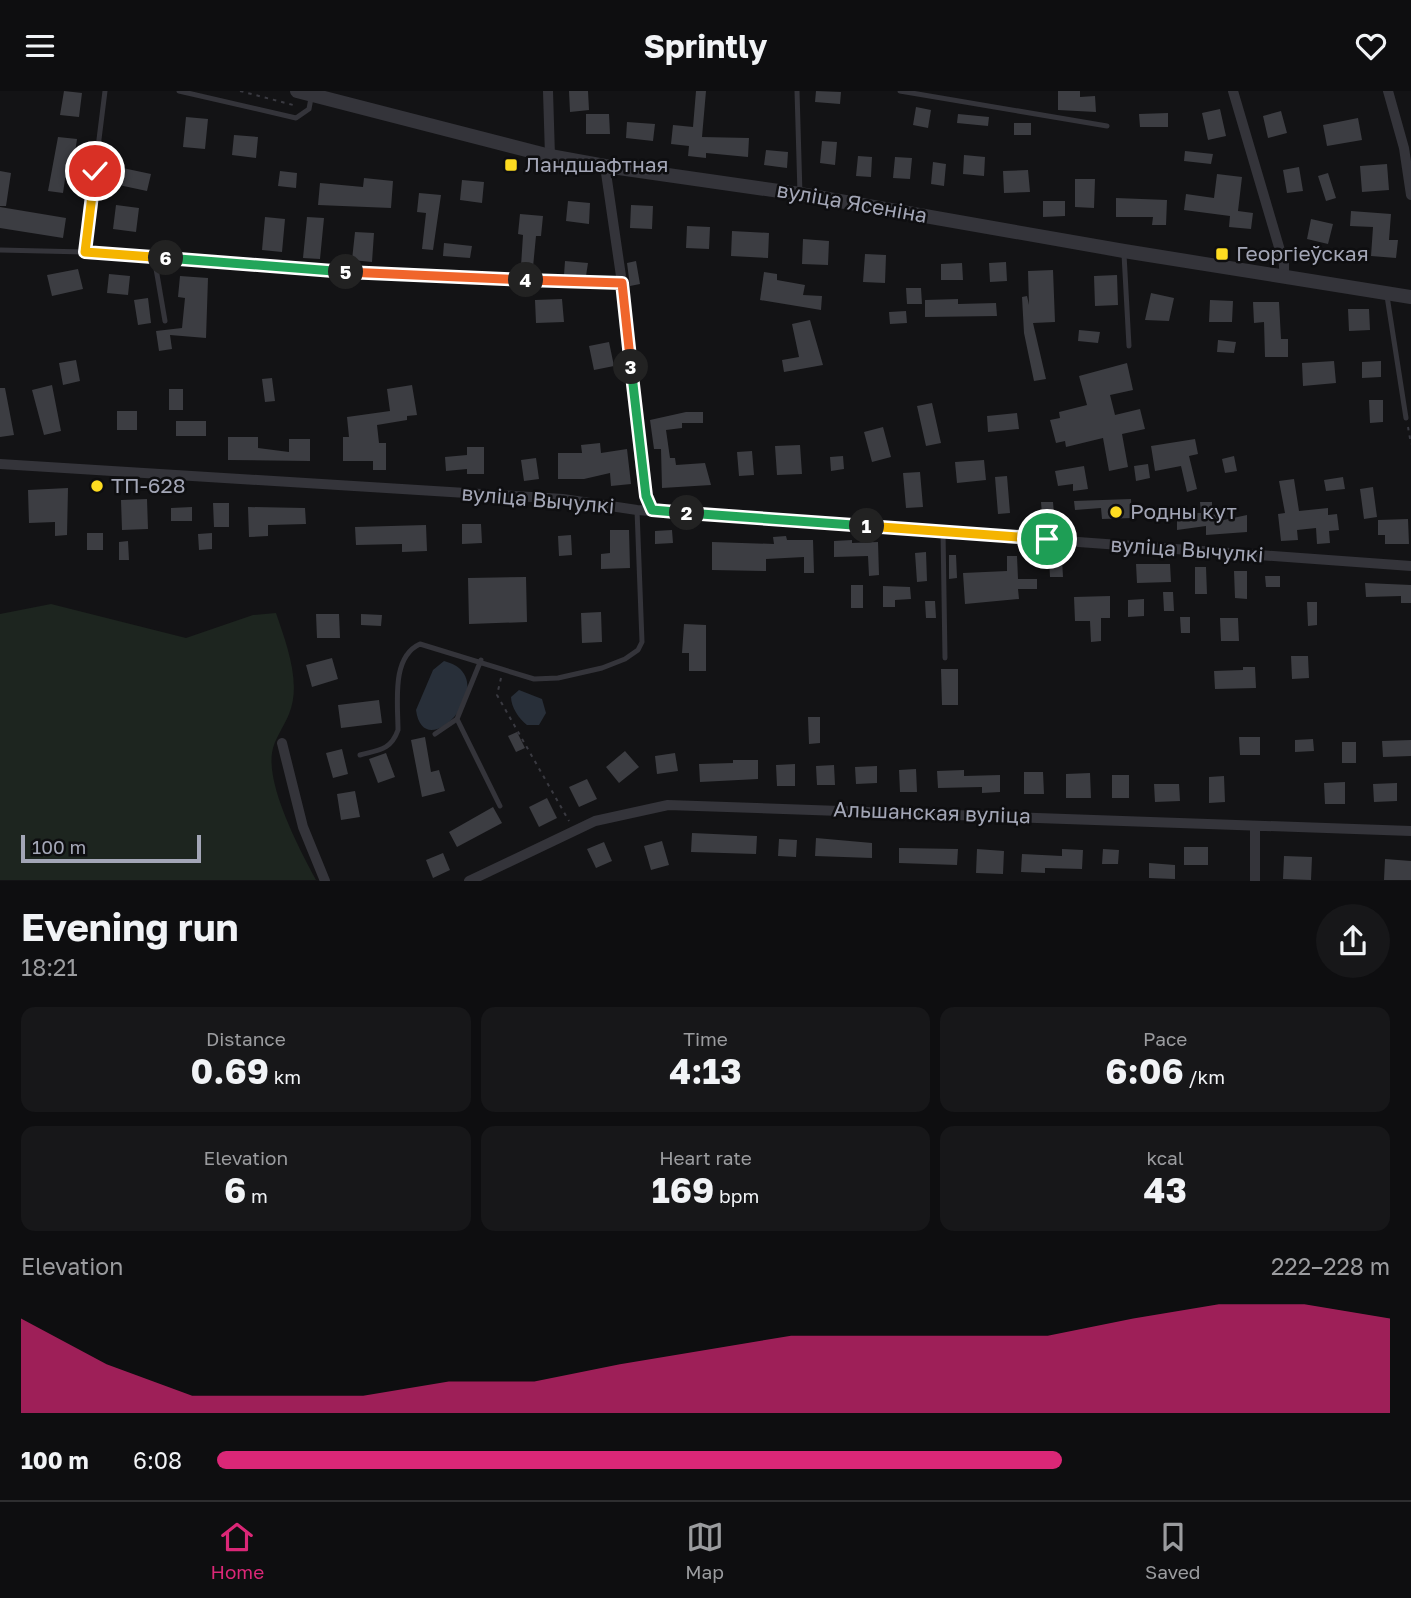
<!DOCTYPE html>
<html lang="en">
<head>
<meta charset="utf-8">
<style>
	body { margin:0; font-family:"Golos Text",sans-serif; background:#171719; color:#f1f3f6; height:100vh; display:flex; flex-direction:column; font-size:26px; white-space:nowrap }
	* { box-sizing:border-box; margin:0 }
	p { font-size:23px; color:#9b9c9f }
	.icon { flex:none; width:38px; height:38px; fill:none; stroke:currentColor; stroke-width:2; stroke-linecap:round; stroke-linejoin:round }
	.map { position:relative; height:790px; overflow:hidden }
	.details { display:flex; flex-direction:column; background:#0e0e10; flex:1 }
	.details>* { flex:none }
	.scale { position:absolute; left:21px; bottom:18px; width:180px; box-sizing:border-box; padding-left:7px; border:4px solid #a3a6b6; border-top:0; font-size:19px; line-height:24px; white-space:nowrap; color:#a3a6b6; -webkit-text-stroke:5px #0e0e10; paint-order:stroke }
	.pin { position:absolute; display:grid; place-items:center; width:60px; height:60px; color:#fff; margin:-30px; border:4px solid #fff; border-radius:50%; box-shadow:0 2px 7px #0007 }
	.km { position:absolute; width:35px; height:35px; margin:-18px; border-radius:50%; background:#222; color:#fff; font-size:19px; line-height:35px; text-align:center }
	.round { display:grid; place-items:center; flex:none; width:74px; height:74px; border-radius:37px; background:#171719 }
	.summary { display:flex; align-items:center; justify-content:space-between; height:119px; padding:0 21px }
	h1 { font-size:38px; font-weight:700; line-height:52px }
	.figures { display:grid; grid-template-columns:repeat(3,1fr); gap:10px; height:119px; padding:7px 21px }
	.figures div { display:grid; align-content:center; border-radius:14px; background:#171719; text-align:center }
	.figures b { font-size:35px; font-weight:700 }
	.figures small { font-size:19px; font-weight:400 }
	.figures p { font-size:19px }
	.chart { height:196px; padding:14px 21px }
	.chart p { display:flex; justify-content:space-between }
	.chart svg { width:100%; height:126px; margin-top:7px; fill:#db2777; opacity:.7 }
	ul { padding:0 21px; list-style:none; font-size:23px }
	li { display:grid; grid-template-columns:112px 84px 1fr; align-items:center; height:52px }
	li i { height:18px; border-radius:9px; background:#db2777 }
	header { display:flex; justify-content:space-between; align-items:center; height:91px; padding:0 21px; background:#0e0e10; font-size:32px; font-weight:700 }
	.menu { display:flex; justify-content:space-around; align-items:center; height:98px; border-top:2px solid #2e2e30; background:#0e0e10; font-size:19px; color:#9b9c9f }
	.menu a { display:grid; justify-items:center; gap:4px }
	.menu .current { color:#db2777 }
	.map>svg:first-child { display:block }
	.green { fill:#1d251f }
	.water { fill:#282f39 }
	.building { fill:#3c3d42 }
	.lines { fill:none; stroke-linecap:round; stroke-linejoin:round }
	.path { stroke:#3a3a41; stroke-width:2; stroke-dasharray:3.5 5; stroke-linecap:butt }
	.service { stroke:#34343a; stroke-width:5 }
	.minor { stroke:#34343a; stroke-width:10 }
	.tertiary { stroke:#34343a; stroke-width:14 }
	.split-1-casing { stroke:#fff; stroke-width:14 }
	.split-2-casing { stroke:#fff; stroke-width:14 }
	.split-3-casing { stroke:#fff; stroke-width:14 }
	.split-4-casing { stroke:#fff; stroke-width:14 }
	.split-5-casing { stroke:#fff; stroke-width:14 }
	.split-6-casing { stroke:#fff; stroke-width:14 }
	.split-7-casing { stroke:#fff; stroke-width:14 }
	.split-1 { stroke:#f5b400; stroke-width:9 }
	.split-2 { stroke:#22a559; stroke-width:9 }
	.split-3 { stroke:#22a559; stroke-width:9 }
	.split-4 { stroke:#f0652b; stroke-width:9 }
	.split-5 { stroke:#f0652b; stroke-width:9 }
	.split-6 { stroke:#22a559; stroke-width:9 }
	.split-7 { stroke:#f5b400; stroke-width:9 }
	.poi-dot { fill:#fedc21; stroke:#0e0e10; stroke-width:2.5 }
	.labels { text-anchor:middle; stroke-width:5; stroke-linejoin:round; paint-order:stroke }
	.poi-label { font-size:21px; fill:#a3a6b6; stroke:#0e0e10; text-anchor:start }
	.street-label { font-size:21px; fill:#a3a6b6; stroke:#0e0e10 }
</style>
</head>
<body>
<header><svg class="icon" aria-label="menu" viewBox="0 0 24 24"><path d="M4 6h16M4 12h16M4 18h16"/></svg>Sprintly<svg class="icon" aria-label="heart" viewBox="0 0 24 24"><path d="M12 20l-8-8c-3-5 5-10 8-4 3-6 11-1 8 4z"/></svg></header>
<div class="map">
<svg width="1411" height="790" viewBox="0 0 1411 790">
	<rect width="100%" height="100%" fill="#131315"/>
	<path class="green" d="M51,513L186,547L253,524L276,522C286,552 302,592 289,623C284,636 274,648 272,662C267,697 300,759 316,789H0V523Z"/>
	<path class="water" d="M444,570C507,586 424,679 416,619L433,579Z
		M519,599L542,608L546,622L539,634H527C519,628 511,616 511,606Z"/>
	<path class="building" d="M64,0L82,2L79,26L60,24Z
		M569,0H588L589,19L570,21Z
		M696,0H706L702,46L749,47L748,66L706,62V67L688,65L689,55L671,53L673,34L693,36Z
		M816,0L841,1L840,13L815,11Z
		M1058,0H1080V6L1095,5L1096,21L1058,19Z
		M916,16L931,19L928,37L913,34Z
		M1220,18L1226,45L1208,49L1202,22Z
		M1281,20L1287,42L1268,47L1263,25Z
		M1168,22V36H1140L1139,23Z
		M586,23H609L610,43H586Z
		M958,23L989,26L988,35L957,32Z
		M186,26L208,28L205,58L183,56Z
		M1358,27L1362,49L1327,55L1323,34Z
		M627,31L655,33L653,50L626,47Z
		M1014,32H1031V44H1014Z
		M234,44L258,46L256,67L232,64Z
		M58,46L77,48L74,69L68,68L63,102L48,100Z
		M822,50L837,51L835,74L820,72Z
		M766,59L788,61L787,77L764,74Z
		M1185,60L1213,63L1211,73L1184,70Z
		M964,64L985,66L984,85L963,83Z
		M858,65L872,66L871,86L856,85Z
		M895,66L912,67L910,88L893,87Z
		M933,71L946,73L944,95L931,93Z
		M1387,73L1389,99L1362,101L1360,75Z
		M118,76L151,83L147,100L114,93Z
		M1299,76L1303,100L1287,102L1283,79Z
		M1028,79L1030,101L1004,102L1003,80Z
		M0,80L11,82L6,115H0Z
		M280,80L297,82L296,97L278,95Z
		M1328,82L1336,107L1326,110L1318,85Z
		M1217,83L1242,86L1238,120L1253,122L1251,138L1229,136L1230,125L1184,119L1186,103L1214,107Z
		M364,87L393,90L391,117L318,114L320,92L363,96Z
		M1075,88H1095L1094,117L1075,116Z
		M462,89L484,91L482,112L460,109Z
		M419,102L441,104L433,159L422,158L426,122L417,121Z
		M1116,107L1167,109L1166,134H1152L1153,126H1116Z
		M568,110L590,112L589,133L566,130Z
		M1043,110H1065V125L1043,126Z
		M116,114L139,117L136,141L113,138Z
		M631,114L653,115L652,138L630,137Z
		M0,116L66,127L63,147L0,137Z
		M1351,120L1391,123L1389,149H1398L1396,167L1371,165L1373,136L1350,135Z
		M520,123L543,125L541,145H536L533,176L521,175L523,144L518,143Z
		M265,126L285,128L282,161L262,159Z
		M307,126L324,127L320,168L303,167Z
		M1311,128L1333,133L1328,153L1307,148Z
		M687,135L710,136L709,158L686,157Z
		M732,140L769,142L768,167L731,165Z
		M355,141L374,142L372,171L352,169Z
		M803,148L829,150L828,174L802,173Z
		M444,152L472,155L470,167L443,165Z
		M865,163L886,164L885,192L863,191Z
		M565,170L588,172L586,185L564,184Z
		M636,170L640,193L630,195L627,172Z
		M1006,171L1007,190L990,191L989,172Z
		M962,172L963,189H941V173Z
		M78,178L83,198L52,205L47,184Z
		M1053,179L1055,231L1033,232L1046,288L1034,290L1024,242L1022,206L1027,205L1029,214L1028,180Z
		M764,181L777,183V189L805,194L803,204L822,205L821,219L760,209Z
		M109,183L130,185L128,204L107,202Z
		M1117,184L1118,214L1095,215L1094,185Z
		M180,185L208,187L206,247L170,244L172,258L159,260L156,240L182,237L185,207L178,206Z
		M906,197H921L922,213H907Z
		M1151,202L1174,207L1169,230L1145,229Z
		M148,207L151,232L138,234L134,209Z
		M562,208L564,231L536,232L535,209Z
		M958,208V213L996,212L997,225L925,226V209Z
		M1210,209L1233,210L1232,231H1209Z
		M1253,211H1279L1281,248H1288V266H1265L1264,231L1254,232Z
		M1348,218H1369L1370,239L1349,240Z
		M906,220L907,232L890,233L889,221Z
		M810,229L823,274L784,281L782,269L799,266L792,233Z
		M1079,239L1100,241L1098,252L1078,250Z
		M1218,249L1236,251L1234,262L1217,261Z
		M609,251L614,275L594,279L589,255Z
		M76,269L80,290L63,294L59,272Z
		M1334,270L1336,292L1303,295L1302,272Z
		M1381,270V286L1362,287V271Z
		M1127,272L1133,299L1110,304L1115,324L1140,318L1145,338L1122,343L1128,376L1109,380L1103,347L1066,356L1065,350L1056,352L1050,329L1060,327L1059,321L1087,314L1079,285Z
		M272,287L275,310L265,311L262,288Z
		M52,294L61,340L44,344L32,299Z
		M412,294L417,324L407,325V329L377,334L379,352H386V379H373V370H343V346H349L347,326L390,320L387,298Z
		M0,297H5L14,344L0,346Z
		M169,298H183V319H169Z
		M1369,309H1383V331L1370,332Z
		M932,312L941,352L926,355L917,315Z
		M117,320H137V339H117Z
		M686,321H703V332H682V337L666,339L670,367H675L676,374L705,372L711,394L662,397L661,358H654L650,329Z
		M1017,322L1019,338L988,341L987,325Z
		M176,330H206V345H176Z
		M883,336L891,366L872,371L864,341Z
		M228,346H258V357L289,361V348H310V370L228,369Z
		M1195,348L1198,363L1189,365L1197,398L1187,401L1181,375L1155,380L1151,355Z
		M600,352L601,362L627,358L631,393L611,395L610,382L584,388H558V362H582L581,354Z
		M800,354L802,383L777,384L775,355Z
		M467,356H484V383H467V378L446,380L445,366L467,364Z
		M752,360L754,384L739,385L737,361Z
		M843,365L844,378L831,380L830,366Z
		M1234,365L1237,380L1225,382L1222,368Z
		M536,367L539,388L524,390L521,369Z
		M984,369L986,389L957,392L955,371Z
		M1148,373L1150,387L1136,390L1134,375Z
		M1084,375L1088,398L1073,400V393L1058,395L1055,380Z
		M920,381L923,416L906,417L903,382Z
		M1007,385L1010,422L998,423L995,386Z
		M1343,386L1345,398L1326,400L1324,389Z
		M1294,388L1299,420L1328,417V424L1337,423L1339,439L1329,440L1330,452L1317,453L1316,437L1297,439L1298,449L1281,450L1278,423L1285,422L1279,390Z
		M1373,396L1377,426L1364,428L1360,398Z
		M68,397L67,444L55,445V431L29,432L28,399Z
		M147,408L148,438L122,439L121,409Z
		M1131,408L1132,427L1102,428L1101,417L1075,419L1074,410Z
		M1041,411H1053L1055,435L1043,436Z
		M1200,411H1212V424L1218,423L1219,430L1247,424V441L1206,444V435L1177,439V422H1201Z
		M213,412H229V436H214Z
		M192,416V430H171V417Z
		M248,416L305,417L306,433L268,434V445L249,446Z
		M1408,428L1409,453H1385V444H1378V429Z
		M462,433H481L482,452L462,453Z
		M426,434L427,460L402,461V453L356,454L355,436Z
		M610,439H629L630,477L601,478V463L610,462Z
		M672,439L673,452L655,453V440Z
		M87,442H103V459H87Z
		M212,442V458L199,459L198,443Z
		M571,444L572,464L559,465L558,445Z
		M786,445L787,449H813L814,482H804V466L766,468V480L712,479V451L774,453L773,446Z
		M852,449V452L878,451L879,484L869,485L868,465L834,466V450Z
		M128,450L129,469H119V451Z
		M926,461L927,490L917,491L915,462Z
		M949,464H956L957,487L949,488Z
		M1007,465H1017L1018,488H1037V498H1018L1019,508L965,513L963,482L1007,480Z
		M1049,468H1062L1063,486H1050Z
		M1136,473H1170L1171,491L1137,492Z
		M1195,476H1206L1207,503H1195Z
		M1234,480H1247V508L1235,507Z
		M1265,485H1280V496H1266Z
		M526,486L527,531L469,533L468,487Z
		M1365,492L1411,494V512H1401V505L1366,506Z
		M851,494H863V517H851Z
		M883,495L910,496L911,508L895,509V516H883Z
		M1163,501H1173L1174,520H1164Z
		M1110,505V527H1101V550L1091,551L1090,530H1075L1074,506Z
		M1144,508V525L1128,526V509Z
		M925,510H935L936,527H926Z
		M1307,511H1317V534L1308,535Z
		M601,521L602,551L582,552L581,522Z
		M316,523H339L340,547H317Z
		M361,523L382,524L381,535L361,534Z
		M1180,526H1190V542H1181Z
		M1220,527H1238L1239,550H1221Z
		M684,533L706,534V580H689V562H682Z
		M1291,565H1308L1309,587L1292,588Z
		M332,567L338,588L312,596L306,574Z
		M1243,576H1255L1256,597L1215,598L1214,580L1243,579Z
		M941,578H958V614H942Z
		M379,609L382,632L341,637L338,614Z
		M808,626H820V652L809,653Z
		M517,641L525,657L516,661L508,645Z
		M425,646L431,681L439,679L445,700L422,706L411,649Z
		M1239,646H1260V664H1240Z
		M1313,648L1314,660L1295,661V649Z
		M1411,649V665L1383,666L1382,650Z
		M1342,651H1356V672H1342Z
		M342,658L348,683L333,687L326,662Z
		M625,660L639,676L619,692L606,676Z
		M386,662L395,686L378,692L369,668Z
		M675,662L678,680L657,683L655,665Z
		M733,669H758V688L700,691L699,673L733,672Z
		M795,673V695H777L776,674Z
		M834,674L835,694H817L816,675Z
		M877,675V692L856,693L855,676Z
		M916,678L917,701H900L899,679Z
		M964,679V685L1000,684V701L982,702V696L938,697L937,680Z
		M1024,681H1043L1044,703H1024Z
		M1090,682L1091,707H1066V683Z
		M1112,684H1129V707H1112Z
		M1224,685L1225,711L1209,712V686Z
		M587,688L597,708L579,716L569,696Z
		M1345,691V713H1325L1324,692Z
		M1397,692V710L1374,711L1373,693Z
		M1154,693H1179L1180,710L1155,711Z
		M355,700L360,726L341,729L337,703Z
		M547,707L557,727L539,736L529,716Z
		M493,716L502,732L457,756L449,741Z
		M692,742L757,745L756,763L691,761Z
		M816,747L872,752V767L815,765Z
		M779,748L797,749L796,766L778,765Z
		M662,750L669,774L651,779L644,755Z
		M604,751L612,770L596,777L587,758Z
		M1184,756H1208V774H1184Z
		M899,757L958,758L957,774L899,772Z
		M977,758L1004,760L1003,783L976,782Z
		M1062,758L1083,759L1082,778L1045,777V782L1021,781L1022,763L1062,765Z
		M1103,758L1119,759L1118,773H1102Z
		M443,762L450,779L433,787L426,769Z
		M1284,765L1312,766L1311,789L1283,788Z
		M1385,768L1411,770V789H1384Z
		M1149,772L1175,774V788L1149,787Z"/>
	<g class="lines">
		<path class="path" d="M240,0L297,15
			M1408,336L1411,353
			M501,587L497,604L569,730"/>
		<path class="service" d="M105,0L85,161L369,182L622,192
			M179,0L296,27L309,18L311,7
			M797,0L800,103
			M900,0L1107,35
			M0,159L85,161
			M1124,163L1129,255
			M154,166L165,230
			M1387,205L1406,327
			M943,440L945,567
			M481,569L457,628L500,715
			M435,643L457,628
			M360,664C379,659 391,659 398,639C398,612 391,566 420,553L534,588L558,587L602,577L625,568L638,559L642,551L637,419"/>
		<path class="minor" d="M548,0L550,65
			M1233,0L1284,173V186
			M1388,0L1404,57L1411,104
			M605,75L622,192L641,381L652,419
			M0,373L563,408L637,419L1411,475
			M282,652L303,736L325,790
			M1255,735V790
			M469,790L595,730L668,714L1411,740"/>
		<path class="tertiary" d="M297,0L550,65L605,75L800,103L1124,160L1411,206"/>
	</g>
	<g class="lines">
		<g class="split-1-casing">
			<path id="split-1" d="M867,435L1047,448"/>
		</g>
		<g class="split-2-casing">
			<path id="split-2" d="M687,422L867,435"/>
		</g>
		<g class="split-3-casing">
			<path id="split-3" d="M631,276L646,405L652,419L687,422"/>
		</g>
		<g class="split-4-casing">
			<path id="split-4" d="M526,189L622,192L631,276"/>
		</g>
		<g class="split-5-casing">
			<path id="split-5" d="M346,181L526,189"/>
		</g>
		<g class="split-6-casing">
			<path id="split-6" d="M166,167L346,181"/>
		</g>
		<g class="split-7-casing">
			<path id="split-7" d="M95,80L85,161L166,167"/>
		</g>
		<use href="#split-1" class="split-1"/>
		<use href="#split-2" class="split-2"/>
		<use href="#split-3" class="split-3"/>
		<use href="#split-4" class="split-4"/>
		<use href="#split-5" class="split-5"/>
		<use href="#split-6" class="split-6"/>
		<use href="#split-7" class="split-7"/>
	</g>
	<g class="poi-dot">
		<rect x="504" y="67" width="14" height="14" rx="3.5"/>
		<rect x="1215" y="156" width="14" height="14" rx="3.5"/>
		<circle cx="97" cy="395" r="7"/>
		<circle cx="1116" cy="421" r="7"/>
	</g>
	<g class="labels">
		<g class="poi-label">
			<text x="525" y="81">Ландшафтная</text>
			<text x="1236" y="170">Георгіеўская</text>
			<text x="111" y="402">ТП-628</text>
			<text x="1130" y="428">Родны кут</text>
		</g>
		<g class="street-label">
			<text transform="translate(852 112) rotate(10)" y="7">вуліца Ясеніна</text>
			<text transform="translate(538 409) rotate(5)" y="7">вуліца Вычулкі</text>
			<text transform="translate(1187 459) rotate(4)" y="7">вуліца Вычулкі</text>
			<text transform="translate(932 722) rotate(2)" y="7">Альшанская вуліца</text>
		</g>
	</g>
</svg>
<div class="scale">100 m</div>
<div class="pin" style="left:1047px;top:448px;background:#1e9e55"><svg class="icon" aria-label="arrive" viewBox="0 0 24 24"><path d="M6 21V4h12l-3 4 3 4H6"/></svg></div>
<div class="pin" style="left:95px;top:80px;background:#d93025"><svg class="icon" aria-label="check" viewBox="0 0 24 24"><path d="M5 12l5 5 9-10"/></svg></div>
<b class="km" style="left:867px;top:435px">1</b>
<b class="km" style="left:687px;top:422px">2</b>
<b class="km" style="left:631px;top:276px">3</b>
<b class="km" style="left:526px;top:189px">4</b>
<b class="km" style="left:346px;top:181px">5</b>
<b class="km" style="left:166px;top:167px">6</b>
</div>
<section class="details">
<div class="summary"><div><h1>Evening run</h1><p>18:21</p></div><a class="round"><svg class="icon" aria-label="share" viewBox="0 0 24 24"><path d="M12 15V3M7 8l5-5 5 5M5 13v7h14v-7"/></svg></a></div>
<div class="figures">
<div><p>Distance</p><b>0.69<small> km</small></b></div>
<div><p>Time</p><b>4:13</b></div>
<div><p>Pace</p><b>6:06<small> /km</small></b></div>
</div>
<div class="figures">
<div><p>Elevation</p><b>6<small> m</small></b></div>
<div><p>Heart rate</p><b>169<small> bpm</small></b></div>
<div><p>kcal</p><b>43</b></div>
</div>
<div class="chart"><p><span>Elevation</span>222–228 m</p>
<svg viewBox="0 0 160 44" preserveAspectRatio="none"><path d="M0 44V11L10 27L20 38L30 38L40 38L50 33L60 33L70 27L80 22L90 17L100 17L110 17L120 17L130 11L140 6L150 6L160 11V44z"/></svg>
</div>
<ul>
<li><b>100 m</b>6:08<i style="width:72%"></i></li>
</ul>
</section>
<nav class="menu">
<a class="current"><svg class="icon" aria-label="home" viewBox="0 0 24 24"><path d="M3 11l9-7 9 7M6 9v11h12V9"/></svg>Home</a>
<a><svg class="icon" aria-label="map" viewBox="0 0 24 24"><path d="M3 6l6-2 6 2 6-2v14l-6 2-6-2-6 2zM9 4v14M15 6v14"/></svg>Map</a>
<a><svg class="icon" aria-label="saved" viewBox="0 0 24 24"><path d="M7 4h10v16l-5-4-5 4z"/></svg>Saved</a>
</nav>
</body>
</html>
